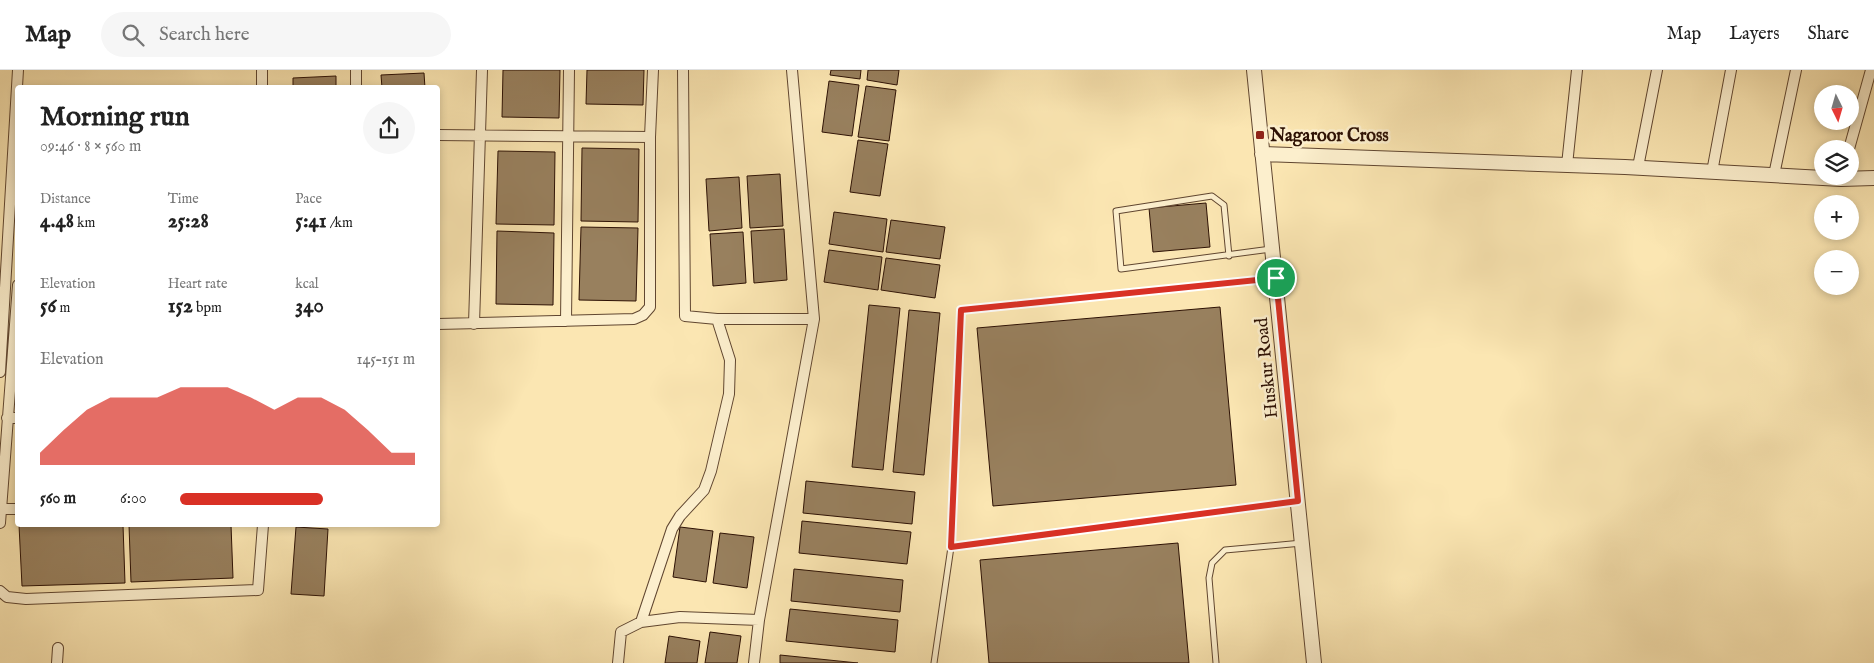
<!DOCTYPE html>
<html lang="en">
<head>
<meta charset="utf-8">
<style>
	body { margin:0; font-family:"IM FELL English",serif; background:#f6f6f6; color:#222; height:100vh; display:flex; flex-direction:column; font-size:19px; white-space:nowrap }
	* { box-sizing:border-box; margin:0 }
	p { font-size:16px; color:#767676 }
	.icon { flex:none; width:28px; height:28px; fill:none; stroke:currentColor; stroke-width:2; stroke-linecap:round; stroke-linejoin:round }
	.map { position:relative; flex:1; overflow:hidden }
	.drawer { position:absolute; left:15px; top:15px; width:425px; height:442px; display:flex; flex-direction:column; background:#fff; border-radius:5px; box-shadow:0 2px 8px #0003 }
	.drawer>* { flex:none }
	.needle { width:32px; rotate:175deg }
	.buttons { position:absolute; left:1814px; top:15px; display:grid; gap:10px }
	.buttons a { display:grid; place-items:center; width:45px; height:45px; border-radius:50%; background:#fff; box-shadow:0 2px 8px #0003; font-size:25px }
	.pin { position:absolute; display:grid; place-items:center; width:42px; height:42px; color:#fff; margin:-21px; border:2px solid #fff; border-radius:50%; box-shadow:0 1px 5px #0007 }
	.round { display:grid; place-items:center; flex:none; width:52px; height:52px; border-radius:26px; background:#f6f6f6 }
	.summary { display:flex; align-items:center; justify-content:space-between; height:85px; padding:0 25px }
	h1 { font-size:28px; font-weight:700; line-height:38px }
	.metrics { display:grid; grid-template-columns:repeat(3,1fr); gap:8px; height:85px; padding:5px 25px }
	.metrics div { display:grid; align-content:center }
	.metrics b { font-size:21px; font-weight:700 }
	.metrics small { font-size:14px; font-weight:400 }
	.metrics p { font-size:14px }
	.chart { height:140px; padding:10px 25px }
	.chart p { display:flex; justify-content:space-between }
	.chart svg { width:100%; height:90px; margin-top:5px; fill:#d93025; opacity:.7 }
	ul { padding:0 25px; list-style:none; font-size:16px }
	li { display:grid; grid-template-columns:80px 60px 1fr; align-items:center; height:38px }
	li i { height:12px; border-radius:6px; background:#d93025 }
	header { display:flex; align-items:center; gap:30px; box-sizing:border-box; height:70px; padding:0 25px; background:#fff; border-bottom:1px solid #e0e0e0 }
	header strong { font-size:24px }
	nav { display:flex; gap:28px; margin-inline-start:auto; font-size:18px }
	.search { width:350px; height:45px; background:#f6f6f6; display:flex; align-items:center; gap:12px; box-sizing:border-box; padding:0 18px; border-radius:28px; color:#767676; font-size:19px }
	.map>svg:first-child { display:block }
	.building { fill:#98805e; stroke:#2d1104 }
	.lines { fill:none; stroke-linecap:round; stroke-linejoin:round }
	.service-casing { stroke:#604630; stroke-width:7 }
	.minor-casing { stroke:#604630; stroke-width:12 }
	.tertiary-casing { stroke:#604630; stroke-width:16 }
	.service { stroke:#fcefcd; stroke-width:5 }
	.minor { stroke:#fcefcd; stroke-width:10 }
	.tertiary { stroke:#fcefcd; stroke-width:14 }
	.route-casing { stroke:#fff; stroke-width:10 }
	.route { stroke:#d93025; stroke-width:6 }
	.poi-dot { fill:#8f2418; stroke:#fcefcd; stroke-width:2 }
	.labels { text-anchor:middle; stroke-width:5; stroke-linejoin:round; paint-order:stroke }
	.poi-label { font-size:18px; font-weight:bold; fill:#2d1104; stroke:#fcefcd; text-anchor:start }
	.street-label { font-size:18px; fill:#2d1104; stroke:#fcefcd }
</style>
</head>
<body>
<header>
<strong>Map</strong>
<div class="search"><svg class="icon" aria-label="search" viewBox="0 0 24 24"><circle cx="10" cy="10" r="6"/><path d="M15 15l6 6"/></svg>Search here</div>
<nav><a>Map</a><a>Layers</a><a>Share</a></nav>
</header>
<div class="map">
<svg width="1874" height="593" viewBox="0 0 1874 593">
	<rect width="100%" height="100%" fill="#fbe6b2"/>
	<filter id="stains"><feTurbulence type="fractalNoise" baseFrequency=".004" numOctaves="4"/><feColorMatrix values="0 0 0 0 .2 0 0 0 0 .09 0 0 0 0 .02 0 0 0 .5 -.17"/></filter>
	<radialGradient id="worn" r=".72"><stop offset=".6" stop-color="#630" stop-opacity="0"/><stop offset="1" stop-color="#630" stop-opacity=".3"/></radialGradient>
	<path class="building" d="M503,0H560L559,48L502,47Z
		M587,0H644L643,35L586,34Z
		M831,0H861L860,9L830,5Z
		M868,0H899L897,15L867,10Z
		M424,3L425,18H382L381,5Z
		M336,6V18H293V8Z
		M829,11L859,15L852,66L822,62Z
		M866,16L896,20L889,71L858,67Z
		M858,70L888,74L880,126L850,122Z
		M582,78L639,79L638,152L581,151Z
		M498,81L555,82L554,155L496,154Z
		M780,104L783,156L750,158L747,106Z
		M739,107L742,158L709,161L706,109Z
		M1206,133L1210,177L1153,182L1149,138Z
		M834,142L887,149L883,182L829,174Z
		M891,150L945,157L940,189L886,182Z
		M581,157L638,158L636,231L579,230Z
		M784,159L787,210L754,213L751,161Z
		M497,161L554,163L553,235L496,234Z
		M743,162L746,213L713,216L710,164Z
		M829,180L882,187L878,220L824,212Z
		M886,188L940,195L935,228L881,220Z
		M869,235L900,238L883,400L852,397Z
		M1220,237L1236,415L993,436L977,258Z
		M909,240L940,243L924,405L893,402Z
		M806,411L915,422L912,454L803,443Z
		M802,451L911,462L907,494L799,483Z
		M19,455H123L125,513L22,516Z
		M129,455H231L233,508L131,512Z
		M296,457L328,459L324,526L291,524Z
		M680,457L713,461L706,512L673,507Z
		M720,463L754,467L747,518L713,513Z
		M1178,473L1189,593H989L980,490Z
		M794,499L903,510L900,542L791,531Z
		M790,539L898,550L895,582L786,571Z
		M710,562L741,566L737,593H705Z
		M669,566L700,571L697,593H665Z
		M780,585L858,593H780Z"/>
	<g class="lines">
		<g class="service-casing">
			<path id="service" d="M1229,186L1224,135L1212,126L1116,141L1121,199L1271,179
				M951,477L961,240L1273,208
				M934,593L951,477L1297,431
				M1216,593L1209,508L1212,493L1225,480L1302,473"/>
		</g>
		<g class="minor-casing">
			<path id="minor" d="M262,0V18
				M356,0V18
				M683,0L685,246L717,249H814L759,550L754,593
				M792,0L814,249
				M438,65L650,67V237L643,245L634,249L438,254
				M650,67L653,0
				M1849,79L1871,0
				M1567,95L1577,0
				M1638,97L1657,0
				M1712,102L1731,0
				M1774,105L1796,0
				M566,251L569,0
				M474,254L482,0
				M0,302L18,0
				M7,348H18
				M1,439H18
				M0,453L18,215
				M0,521L7,527L26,529L258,520L263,455
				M641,552L672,459L680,446L704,420L711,401L729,324L730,290L717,249
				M57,593L58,578
				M618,593L621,562L641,552L680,547L759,550"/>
		</g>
		<g class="tertiary-casing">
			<path id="tertiary" d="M1254,0L1314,593
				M1262,84L1625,97L1841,109L1874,108"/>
		</g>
		<use href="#service" class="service"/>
		<use href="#minor" class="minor"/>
		<use href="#tertiary" class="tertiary"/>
	</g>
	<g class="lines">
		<g class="route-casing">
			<path id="route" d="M1276,208L1298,431L951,477L961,240Z"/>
		</g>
		<use href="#route" class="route"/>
	</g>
	<rect class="poi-dot" x="1255" y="60" width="10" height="10" rx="2.5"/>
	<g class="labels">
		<g class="poi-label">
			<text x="1270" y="71">Nagaroor Cross</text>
		</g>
		<g class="street-label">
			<text transform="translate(1266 298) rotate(-96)" y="6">Huskur Road</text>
		</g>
	</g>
	<rect width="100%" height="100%" filter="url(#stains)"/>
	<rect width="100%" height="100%" fill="url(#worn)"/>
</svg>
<div class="buttons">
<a><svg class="needle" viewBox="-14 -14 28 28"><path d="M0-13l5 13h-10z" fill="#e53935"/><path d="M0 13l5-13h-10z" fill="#767676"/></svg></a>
<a><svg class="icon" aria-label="layers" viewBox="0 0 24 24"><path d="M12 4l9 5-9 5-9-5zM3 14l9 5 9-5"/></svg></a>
<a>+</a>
<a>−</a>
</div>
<div class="pin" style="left:1276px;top:208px;background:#1e9e55"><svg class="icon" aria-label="arrive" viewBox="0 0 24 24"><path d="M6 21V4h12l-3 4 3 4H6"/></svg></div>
<section class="drawer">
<div class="summary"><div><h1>Morning run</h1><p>09:46 · 8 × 560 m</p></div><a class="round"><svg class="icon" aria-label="share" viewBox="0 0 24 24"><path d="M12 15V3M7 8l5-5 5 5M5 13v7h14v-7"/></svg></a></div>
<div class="metrics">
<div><p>Distance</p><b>4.48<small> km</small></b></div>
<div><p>Time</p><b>25:28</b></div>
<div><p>Pace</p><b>5:41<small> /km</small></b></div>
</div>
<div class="metrics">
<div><p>Elevation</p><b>56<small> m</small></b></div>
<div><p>Heart rate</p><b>152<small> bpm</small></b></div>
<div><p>kcal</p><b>340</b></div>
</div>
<div class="chart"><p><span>Elevation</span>145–151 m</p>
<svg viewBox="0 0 160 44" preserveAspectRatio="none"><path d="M0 44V38L10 27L20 17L30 11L40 11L50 11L60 6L70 6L80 6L90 11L100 17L110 11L120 11L130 17L140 27L150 38L160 38V44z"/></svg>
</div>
<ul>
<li><b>560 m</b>6:00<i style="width:61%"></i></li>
</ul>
</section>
</div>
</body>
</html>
